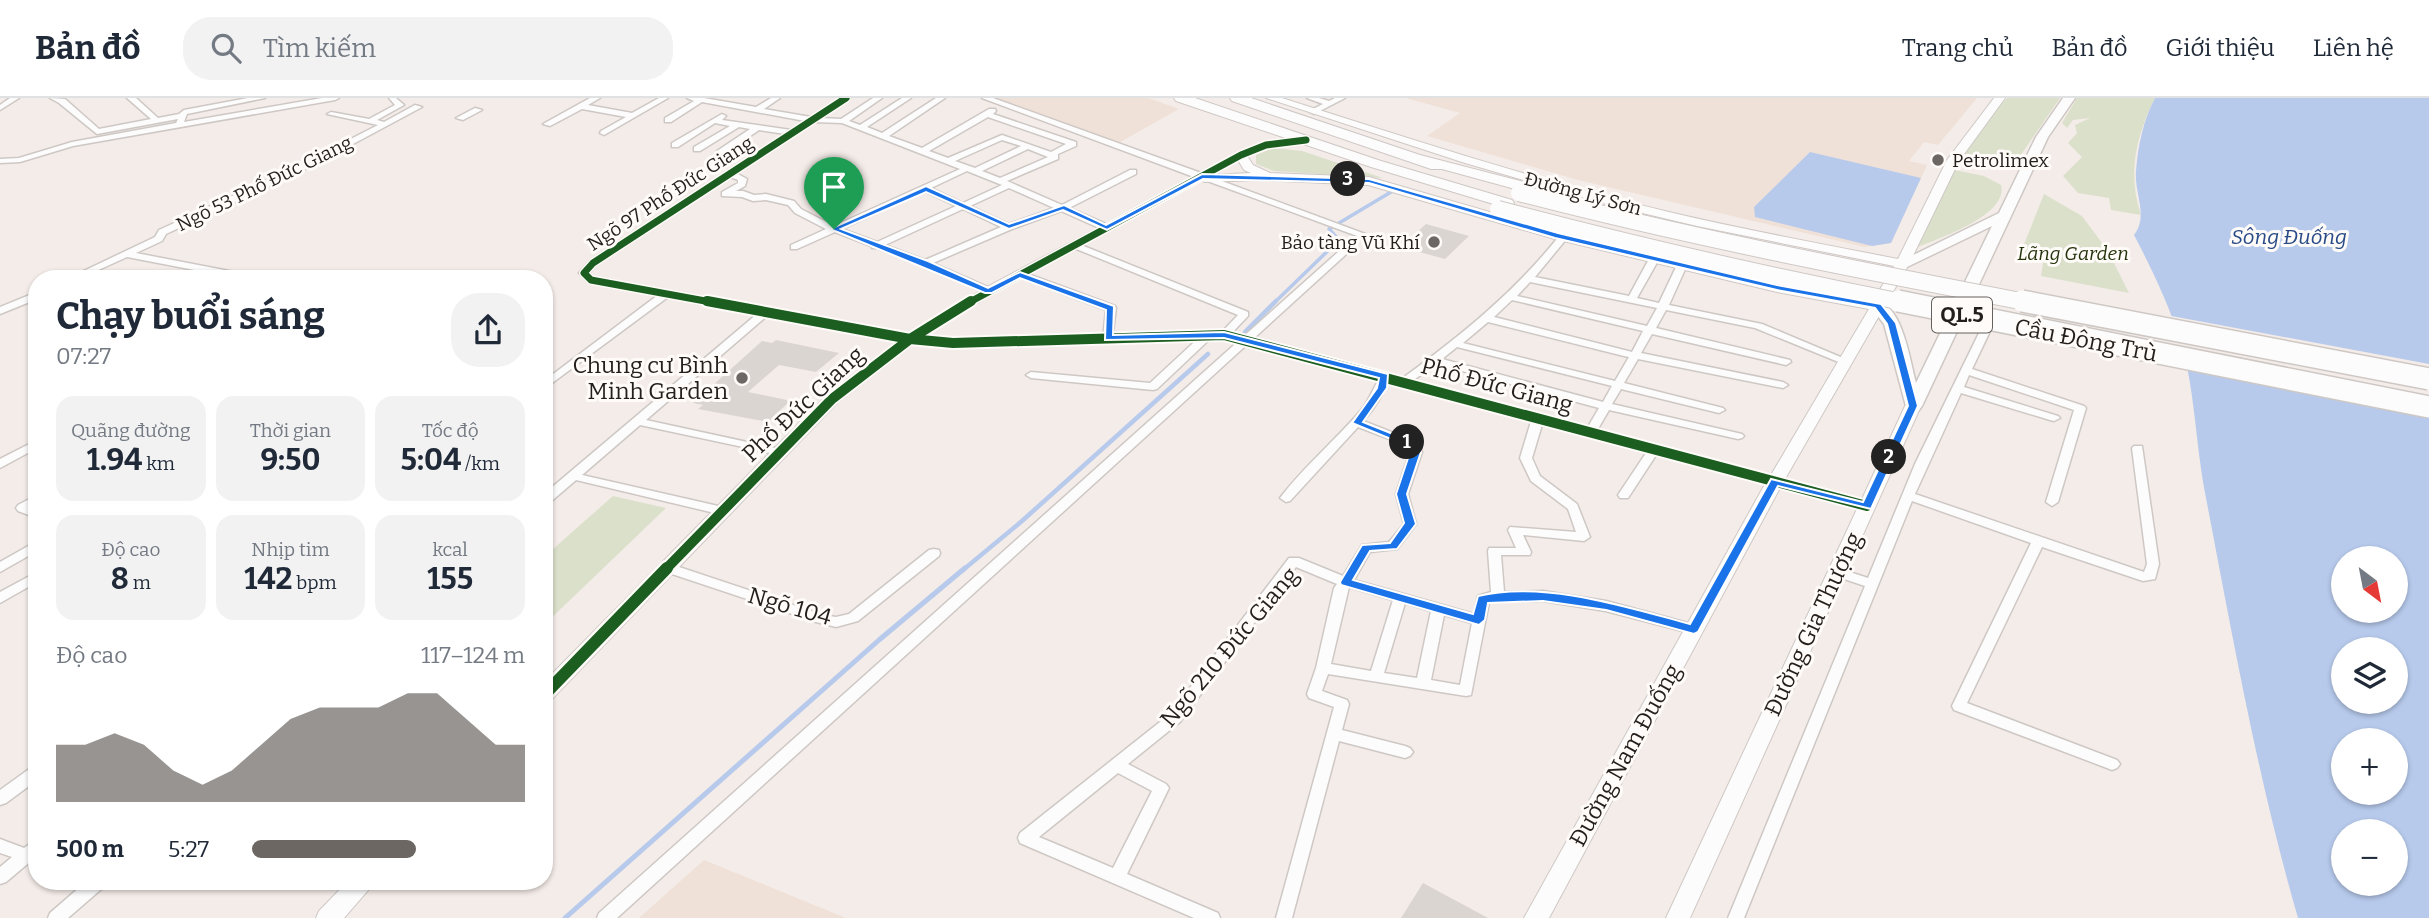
<!DOCTYPE html>
<html lang="vi">
<head>
<meta charset="utf-8">
<style>
	body { margin:0; font-family:Bitter,serif; background:#f2f2f3; color:#1f2937; height:100vh; display:flex; flex-direction:column; font-size:26px; white-space:nowrap }
	* { box-sizing:border-box; margin:0 }
	p { font-size:23px; color:#747a83 }
	.icon { flex:none; width:38px; height:38px; fill:none; stroke:currentColor; stroke-width:2; stroke-linecap:round; stroke-linejoin:round }
	.map { position:relative; flex:1; overflow:hidden }
	.side { position:absolute; left:28px; top:172px; width:525px; height:620px; display:flex; flex-direction:column; background:#fff; border-radius:28px; box-shadow:0 2px 5px #0004 }
	.side>* { flex:none }
	.needle { width:46px; rotate:148deg }
	.controls { position:absolute; left:2331px; top:448px; display:grid; gap:14px }
	.controls a { display:grid; place-items:center; width:77px; height:77px; border-radius:50%; background:#fff; box-shadow:0 2px 5px #0004; font-size:35px }
	.pin { position:absolute; display:grid; place-items:center; width:60px; height:60px; color:#fff; margin:-72px -30px; border-radius:50% 50% 50% 0; rotate:-45deg; box-shadow:0 0 7px #0007 }
	.pin .icon { rotate:45deg }
	.km { position:absolute; width:35px; height:35px; margin:-18px; border-radius:50%; background:#222; color:#fff; font-size:19px; line-height:35px; text-align:center }
	.round { display:grid; place-items:center; flex:none; width:74px; height:74px; border-radius:28px; background:#f2f2f3 }
	.summary { display:flex; align-items:center; justify-content:space-between; height:119px; padding:0 28px }
	h1 { font-size:38px; font-weight:700; line-height:52px }
	.metrics { display:grid; grid-template-columns:repeat(3,1fr); gap:10px; height:119px; padding:7px 28px }
	.metrics div { display:grid; align-content:center; border-radius:18px; background:#f2f2f3; text-align:center }
	.metrics b { font-size:30px; font-weight:700 }
	.metrics small { font-size:19px; font-weight:400 }
	.metrics p { font-size:19px }
	.chart { height:196px; padding:14px 28px }
	.chart p { display:flex; justify-content:space-between }
	.chart svg { width:100%; height:126px; margin-top:7px; fill:#6c6763; opacity:.7 }
	ul { padding:0 28px; list-style:none; font-size:23px }
	li { display:grid; grid-template-columns:112px 84px 1fr; align-items:center; height:52px }
	li i { height:18px; border-radius:9px; background:#6c6763 }
	header { display:flex; align-items:center; gap:42px; box-sizing:border-box; height:98px; padding:0 35px; background:#fff; border-bottom:2px solid #e0e1e3 }
	header strong { font-size:33px }
	nav { display:flex; gap:38px; margin-inline-start:auto; font-size:24px }
	.search { width:490px; height:63px; background:#f2f2f3; display:flex; align-items:center; gap:18px; box-sizing:border-box; padding:0 24px; border-radius:28px; color:#747a83; font-size:26px }
	.map>svg:first-child { display:block }
	.built { fill:#f0e1d8 }
	.green { fill:#dbe0cb }
	.water { fill:#b7caec; fill-rule:evenodd }
	.pier { fill:#f4ece8 }
	.lines { fill:none; stroke-linecap:round; stroke-linejoin:round }
	.stream-far2 { stroke:#b7caec; stroke-width:3.5 }
	.stream-far1 { stroke:#b7caec; stroke-width:4.5 }
	.stream { stroke:#b7caec; stroke-width:5 }
	.building { fill:#dbd5d2 }
	.street-casing { stroke:#cec8c5; stroke-width:3 }
	.secondary-casing { stroke:#cec8c5; stroke-width:2 }
	.primary-casing { stroke:#cec8c5; stroke-width:3 }
	.highway-casing { stroke:#cec8c5; stroke-width:2 }
	.street { fill:#fdfcfc; fill-rule:evenodd }
	.secondary { fill:#fdfcfc; fill-rule:evenodd }
	.primary { fill:#fdfcfc; fill-rule:evenodd }
	.highway { fill:#fdfcfc; fill-rule:evenodd }
	.highway-bridge-far1-casing { stroke:#cec8c5; stroke-width:18; stroke-linecap:butt }
	.highway-bridge-casing { stroke:#cec8c5; stroke-width:24; stroke-linecap:butt }
	.highway-bridge-far1 { stroke:#fdfcfc; stroke-width:16 }
	.highway-bridge { stroke:#fdfcfc; stroke-width:21 }
	.cycleway-far2-casing { stroke:#fefbf9; stroke-width:10 }
	.cycleway-far1-casing { stroke:#fefbf9; stroke-width:14 }
	.cycleway-casing { stroke:#fefbf9; stroke-width:17 }
	.cycleway-far2 { stroke:#1b5e20; stroke-width:7 }
	.cycleway-far1 { stroke:#1b5e20; stroke-width:10 }
	.cycleway { stroke:#1b5e20; stroke-width:12 }
	.route { fill:#1a73e8; stroke:#fff; stroke-width:2; fill-rule:evenodd }
	.poi-dot { fill:#6c6763; stroke:#fefbf9; stroke-width:2.5 }
	.labels { text-anchor:middle; stroke-width:6; stroke-linejoin:round; paint-order:stroke }
	.far-poi-label { font-size:19px; fill:#231f1c; stroke:#fefbf9; text-anchor:start }
	.far-street-label { font-size:19px; fill:#231f1c; stroke:#fefbf9 }
	.far-park-label { font-size:19px; font-style:italic; fill:#24330b; stroke:#fefbf9 }
	.far-water-label { font-size:21px; font-style:italic; fill:#284b87; stroke:#fefbf9 }
	.shield { fill:#fefbf9; stroke:#65615e; stroke-width:2 }
	.shield-label { font-size:21px; font-weight:bold; fill:#231f1c }
	.street-label { font-size:23px; fill:#231f1c; stroke:#fefbf9 }
	.poi-label { font-size:23px; fill:#231f1c; stroke:#fefbf9; text-anchor:end }
</style>
</head>
<body>
<header>
<strong>Bản đồ</strong>
<div class="search"><svg class="icon" aria-label="search" viewBox="0 0 24 24"><circle cx="10" cy="10" r="6"/><path d="M15 15l6 6"/></svg>Tìm kiếm</div>
<nav><a>Trang chủ</a><a>Bản đồ</a><a>Giới thiệu</a><a>Liên hệ</a></nav>
</header>
<div class="map">
<svg width="2429" height="820" viewBox="0 0 2429 820">
	<rect width="100%" height="100%" fill="#f4ece8"/>
	<path class="built" d="M988,0H1148L1179,11L1115,47Z
		M1406,0H1977L1938,47L1924,44L1909,63L1927,67L1891,145L1865,149L1578,82L1427,38L1460,15Z
		M704,762L846,820H639Z"/>
	<path class="green" d="M2007,0H2060L2016,64L1996,65L1964,56L1979,32Z
		M2077,0H2155C2136,38 2127,76 2141,117L2111,112L2109,100L2078,95L2063,78L2082,59L2068,45L2077,35L2075,27L2090,20L2073,22L2067,30L2062,25Z
		M1273,50L1302,53L1383,80L1274,73L1256,66V57Z
		M1954,72L1984,78L2001,87C2009,118 1936,141 1913,151Z
		M2044,96L2082,118L2108,153L2129,195L2041,178L2044,159L2021,154Z
		M613,398L666,410L544,527V459Z"/>
	<path class="water" d="M2155,0H2429V820H2298C2258,682 2233,541 2206,400C2198,360 2196,320 2189,279C2181,231 2156,179 2134,137C2149,118 2134,95 2136,73C2138,48 2143,23 2155,0ZM2343,460H2396V513H2343ZM2343,551H2396V604H2343ZM2343,642H2396V695H2343ZM2343,733H2396V786H2343Z
		M1810,54L1921,80L1891,145L1872,148L1755,119L1754,109Z"/>
	<path class="pier" d="M2166,217L2429,266V312L2182,265Z"/>
	<g class="lines">
		<path class="stream-far2" d="M1274,205L1339,142L1329,131L1391,94"/>
		<path class="stream-far1" d="M1245,234L1276,203
			M963,472L1022,423L1208,256"/>
		<path class="stream" d="M565,820L879,542L965,470"/>
	</g>
	<path class="building" d="M1426,126L1469,138L1445,161L1401,149Z
		M776,242L839,255L816,274L779,267L748,294L787,302L788,305L768,324L698,311L703,307L693,305L762,243L772,245Z
		M1423,785L1488,820H1401Z"/>
	<g class="lines">
		<g class="street-casing">
			<path id="street" d="M10,0H19L0,12V7Z
				M50,0L65,1L99,31L151,21L127,0H136L158,20L179,16L184,12L248,0H265L187,16L184,24L322,0H339L335,2L73,48L20,64L0,65V61L19,60L72,44L176,25L178,21L97,36L59,5Z
				M389,0H396L404,7L377,22L384,24L415,7L422,9L314,67L166,136L162,143L136,155L250,177L255,180H236L127,159L81,180H69L155,139L159,132L308,63L378,27L327,16L331,14L369,21L395,7Z
				M590,0H600L588,7L632,15L659,0H668L604,37L600,35L601,33L626,19L582,11L550,28L543,26Z
				M687,0H704L756,9L771,0H780L764,11L811,19L841,0H850L821,20L841,21L873,0H882L849,23L860,27L902,0H911L867,29L882,35L936,0H945L889,38L922,50L989,11H995L996,13L993,16L1076,44V48L1058,56V61L1007,83L1062,107L1130,72H1136V76L1069,110L1106,126L1194,79L982,0H993L1201,75L1238,55L1263,45L1306,40L1310,42L1309,44L1268,49L1244,59L1208,78L1368,137L1366,139H1360L1202,81L1081,147L1248,214V218L1228,239L1224,240L1219,237L1238,217L1074,150L1028,176L1115,208L1116,210L1112,242H1104L1103,240L1106,212L1020,179L910,244L767,218L646,322L784,352L786,354L784,356L780,357L640,327L582,377L727,410L729,413L727,416L723,417L576,382L548,406L544,407V396L757,216L668,199L544,291V283L658,197L588,184L579,175L590,163L785,36L759,32L723,57H717V53L750,31L739,29L700,53H694V49L730,28L715,25L678,49H672V45L722,16L726,18L722,22L791,32L805,23L702,4L671,24H665V20L694,3ZM988,19L1066,46L1051,54L1002,37L948,60L929,53ZM814,24L842,25L960,71L834,128L801,111L794,103L766,96L754,97L743,93H736L745,88L747,81L736,75ZM1002,42L1021,48L975,70L955,63ZM1028,51L1048,59L1000,80L982,73ZM967,73L1002,87L963,105L931,90ZM730,79L738,82V85L722,94V98L742,99L753,103L766,102L788,107L795,115L826,131L791,147V151H797L835,134L871,148L872,150H877L922,167L981,193L908,238L594,180L589,175L596,167ZM1009,90L1054,110L1009,126L970,108ZM924,93L956,108L877,144L842,131ZM963,111L1001,129L925,162L885,147ZM1061,113L1099,130L988,189L933,165L1012,131Z
				M1307,0H1319L1329,3L1335,0H1345L1314,16L1310,14L1311,12L1323,6Z
				M475,10L482,12L463,22L456,20Z
				M1563,136L1568,139L1535,179L1629,198L1649,161L1654,158L1659,161L1637,200L1659,205L1677,167L1682,164L1685,165L1687,167L1669,207L1762,226L1850,263L1845,266L1841,265L1755,230L1666,212L1656,230L1790,262L1791,264L1786,267L1652,236L1641,255L1783,284L1788,287L1783,290L1638,261L1624,285L1723,310L1725,312L1719,315L1621,291L1612,306L1742,336L1744,338L1742,340L1738,341L1609,312L1595,336H1587L1585,334L1599,310L1436,266L1408,286H1400L1399,284L1400,282C1459,239 1514,195 1560,137ZM1530,184L1657,210L1647,228L1517,198ZM1512,202L1643,233L1632,254L1494,219ZM1488,224L1624,258L1629,259L1615,283L1463,245ZM1457,249L1612,288L1603,304L1442,261Z
				M1350,145L1353,146V150L617,820H597L599,815L1347,146Z
				M37,194V201L0,216V209Z
				M1986,228L1991,231L1972,271L2084,308L2086,310L2058,404L2052,408L2046,404L2074,312L1969,277L1964,289L2058,318L2060,320L2054,323L2050,322L1961,295L1915,396L2144,474L2147,466L2132,350L2134,348H2142L2159,466L2155,481L2143,483L2042,449L1967,605L2117,662L2120,666L2117,670L2112,672L2107,670L1954,612L1952,608L2031,445L1912,403L1744,820H1728L1865,488L1832,477L1831,474L1837,470L1868,480L1915,366L1981,231Z
				M1208,234L1212,235V239L1157,291L1153,292L1031,280L1026,277L1031,274L1150,285L1204,235Z
				M1385,275L1390,278C1384,296 1375,310 1363,323L1417,344L1422,354L1408,396L1416,426L1397,451L1370,454L1354,482L1474,516L1478,498L1491,494L1488,453L1489,450H1516L1508,432L1510,429L1576,434L1568,411L1531,383L1520,360L1532,320L1538,317L1544,320L1532,360L1540,378L1577,406L1590,439L1584,443L1523,437L1531,454L1530,457H1501L1504,494L1543,493L1606,503L1699,528L1701,531L1699,534L1694,536L1606,513L1543,503H1492L1489,504L1471,597L1466,598L1328,576L1322,593L1347,602L1349,606L1342,632L1405,648L1410,650L1413,654L1410,658L1405,660L1339,643L1292,820H1276L1334,609L1309,600L1307,596L1316,570L1334,490L1337,486L1296,469L1180,624L1128,666L1166,686L1169,690L1127,776L1218,815L1220,820H1194L1020,745L1018,740L1020,735L1170,616L1289,460H1299L1343,478L1362,447L1389,444L1404,426L1396,396L1410,354L1408,348L1358,329L1290,403L1286,404L1280,400C1304,368 1336,342 1362,311C1370,302 1377,279 1385,275ZM1349,489L1393,502L1371,573L1331,566ZM1405,505L1431,513L1417,580L1384,575ZM1444,517L1472,525L1460,587L1431,582ZM1118,675L1152,693L1113,770L1039,739Z
				M37,342V350L0,370V361Z
				M1654,348L1660,351L1630,397L1628,400H1620L1618,397L1650,349Z
				M37,397V406L32,409L37,411V420L18,413L16,410L18,407Z
				M37,443V453L0,474V464Z
				M934,451L939,452L940,455L939,458L858,523L836,529L816,524L663,473L662,470L668,466L673,467L823,517L836,519L849,516L929,452Z
				M37,474V484L0,505V494Z
				M37,667V682L6,705L0,707V692L32,669Z
				M0,741L24,750L37,741V758L6,784L0,786V769L12,759L0,755Z
				M88,782H108L106,787L68,820H48L50,815Z"/>
		</g>
		<g class="secondary-casing">
			<path id="secondary" d="M1266,0H1282C1410,41 1538,83 1669,114C1745,132 1821,146 1898,161L1947,62L1994,0H2005L1959,63L1909,166L1785,381L1862,401L1905,308L1913,303L1921,308L1690,820H1666L1857,411L1780,390L1549,820H1524L1765,386L1224,241L953,249L913,246L838,304L551,602L544,605V584L826,298L905,238L953,241L1224,233L1771,377L1869,211L1777,194L1555,141L1368,87L1257,82L1204,84L1202,81L1208,77L1251,75L1244,72L1235,57L1237,55H1245L1253,67L1270,75L1369,79L1559,134L1777,186L1873,203L1894,168L1697,128L1613,108L1465,65Z
				M349,782H377L344,820H316L319,813Z"/>
		</g>
		<g class="primary-casing">
			<path id="primary" d="M2063,0H2075L2048,39L1922,308L1919,312H1907L1884,226L1870,208L1878,203C1903,210 1910,263 1916,285L1992,128L1907,169L1902,170L1895,166L1999,115L2036,39Z"/>
		</g>
		<g class="highway-casing">
			<path id="highway" d="M1174,0H1195L1381,63L1512,102L1514,105L1512,108H1500L1371,69L1176,3Z
				M1230,0H1251L1420,57L1532,86L1534,89L1526,94L1442,71H1431L1232,3Z"/>
		</g>
		<use href="#street" class="street"/>
		<use href="#secondary" class="secondary"/>
		<use href="#primary" class="primary"/>
		<use href="#highway" class="highway"/>
		<g class="highway-bridge-far1-casing">
			<path id="highway-bridge-far1" d="M1519,95C1688,139 1859,172 2031,205
				M1498,111C1633,147 1769,178 1907,205"/>
		</g>
		<g class="highway-bridge-casing">
			<path id="highway-bridge" d="M1898,203L2429,309
				M2022,203L2429,281"/>
		</g>
		<use href="#highway-bridge-far1" class="highway-bridge-far1"/>
		<use href="#highway-bridge" class="highway-bridge"/>
		<g class="cycleway-far2-casing">
			<path id="cycleway-far2" d="M716,205L591,182L584,175L593,165L846,0
				M968,205L1241,57L1266,47L1306,42"/>
		</g>
		<g class="cycleway-far1-casing">
			<path id="cycleway-far1" d="M707,203L910,241L971,203
				M665,472L832,301L910,241L953,245L1224,237L1867,408"/>
		</g>
		<g class="cycleway-casing">
			<path id="cycleway" d="M544,597L667,470"/>
		</g>
		<use href="#cycleway-far2" class="cycleway-far2"/>
		<use href="#cycleway-far1" class="cycleway-far1"/>
		<use href="#cycleway" class="cycleway"/>
	</g>
	<path class="route" d="M1202,76L1369,81L1558,135L1777,187L1881,206L1896,225L1918,308L1871,411L1778,388L1698,534L1694,536L1606,512L1543,503L1488,505L1485,522L1479,527L1341,487L1340,484L1362,447L1390,445L1404,425L1396,396L1410,354L1408,348L1352,325L1377,290L1379,280L1224,240L1105,242L1106,212L1020,180L992,195H985L830,131L926,88L1009,126L1064,107L1106,127ZM1203,81L1369,85L1555,140L1777,192L1875,210L1887,226L1908,308L1863,404L1771,381L1690,526C1627,509 1543,482 1478,498L1473,516L1353,482L1370,453L1397,451L1416,426L1407,396L1421,354L1418,346L1363,324L1387,290L1388,276L1224,234L1113,237L1114,208L1020,174L988,190L928,163L841,131L926,94L1009,131L1063,112L1107,132Z"/>
	<g class="poi-dot">
		<circle cx="1938" cy="62" r="7"/>
		<circle cx="1434" cy="144" r="7"/>
		<circle cx="742" cy="280" r="7"/>
	</g>
	<g class="labels">
		<g class="far-poi-label">
			<text x="1952" y="69">Petrolimex</text>
			<text x="1420" y="151" text-anchor="end">Bảo tàng Vũ Khí</text>
		</g>
		<g class="far-street-label">
			<text transform="translate(264 85) rotate(-26)" y="7">Ngõ 53 Phố Đức Giang</text>
			<text transform="translate(670 95) rotate(-33)" y="7">Ngõ 97 Phố Đức Giang</text>
			<text transform="translate(1583 95) rotate(15)" y="7">Đường Lý Sơn</text>
		</g>
		<g class="far-park-label">
			<text x="2073" y="162">Lãng Garden</text>
		</g>
		<g class="far-water-label">
			<text x="2289" y="146">Sông Đuống</text>
		</g>
		<rect class="shield" x="1932" y="199.5" width="60" height="35" rx="5"/>
		<g class="shield-label">
			<text x="1962" y="224">QL.5</text>
		</g>
		<g class="street-label">
			<text transform="translate(2086 242) rotate(11)" y="8">Cầu Đông Trù</text>
			<text transform="translate(1497 287) rotate(15)" y="8">Phố Đức Giang</text>
			<text transform="translate(803 306) rotate(-43)" y="8">Phố Đức Giang</text>
			<text transform="translate(790 508) rotate(16)" y="8">Ngõ 104</text>
			<text transform="translate(1813 526) rotate(-65)" y="8">Đường Gia Thượng</text>
			<text transform="translate(1229 549) rotate(-50)" y="8">Ngõ 210 Đức Giang</text>
			<text transform="translate(1625 657) rotate(-61)" y="8">Đường Nam Đuống</text>
		</g>
		<g class="poi-label">
			<text x="728" y="275">Chung cư Bình<tspan x="728" dy="26">Minh Garden</tspan></text>
		</g>
	</g>
</svg>
<div class="controls">
<a><svg class="needle" viewBox="-14 -14 28 28"><path d="M0-13l5 13h-10z" fill="#e53935"/><path d="M0 13l5-13h-10z" fill="#747a83"/></svg></a>
<a><svg class="icon" aria-label="layers" viewBox="0 0 24 24"><path d="M12 4l9 5-9 5-9-5zM3 14l9 5 9-5"/></svg></a>
<a>+</a>
<a>−</a>
</div>
<div class="pin" style="left:834px;top:131px;background:#1e9e55"><svg class="icon" aria-label="arrive" viewBox="0 0 24 24"><path d="M6 21V4h12l-3 4 3 4H6"/></svg></div>
<b class="km" style="left:1407px;top:344px">1</b>
<b class="km" style="left:1889px;top:359px">2</b>
<b class="km" style="left:1348px;top:81px">3</b>
<section class="side">
<div class="summary"><div><h1>Chạy buổi sáng</h1><p>07:27</p></div><a class="round"><svg class="icon" aria-label="share" viewBox="0 0 24 24"><path d="M12 15V3M7 8l5-5 5 5M5 13v7h14v-7"/></svg></a></div>
<div class="metrics">
<div><p>Quãng đường</p><b>1.94<small> km</small></b></div>
<div><p>Thời gian</p><b>9:50</b></div>
<div><p>Tốc độ</p><b>5:04<small> /km</small></b></div>
</div>
<div class="metrics">
<div><p>Độ cao</p><b>8<small> m</small></b></div>
<div><p>Nhịp tim</p><b>142<small> bpm</small></b></div>
<div><p>kcal</p><b>155</b></div>
</div>
<div class="chart"><p><span>Độ cao</span>117–124 m</p>
<svg viewBox="0 0 160 44" preserveAspectRatio="none"><path d="M0 44V24L10 24L20 20L30 24L40 33L50 38L60 33L70 24L80 15L90 11L100 11L110 11L120 6L130 6L140 15L150 24L160 24V44z"/></svg>
</div>
<ul>
<li><b>500 m</b>5:27<i style="width:60%"></i></li>
</ul>
</section>
</div>
</body>
</html>
